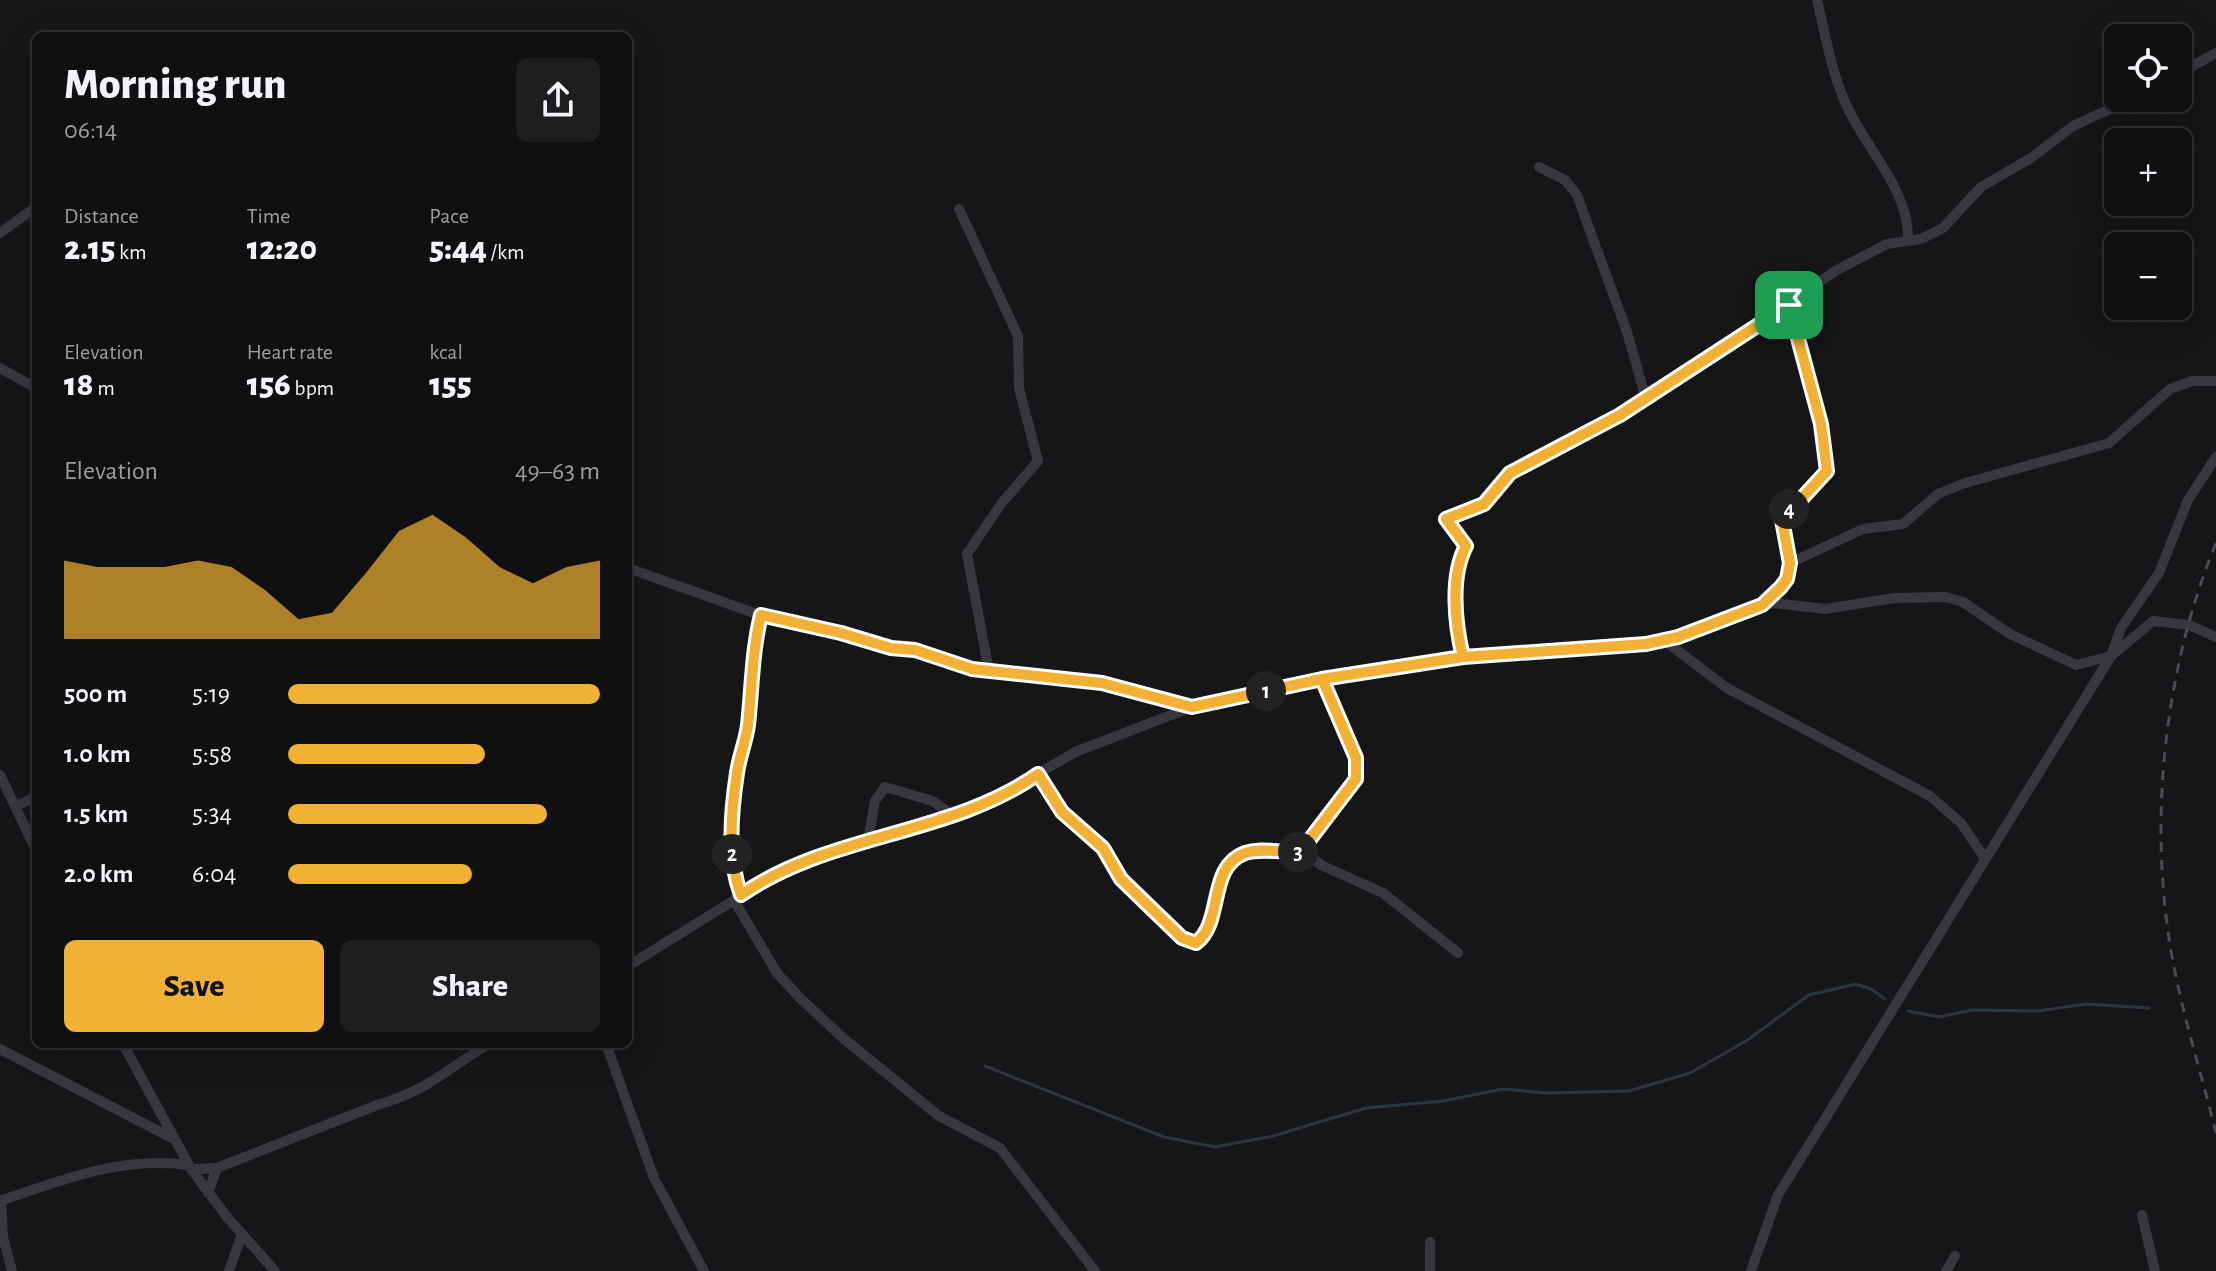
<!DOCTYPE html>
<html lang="en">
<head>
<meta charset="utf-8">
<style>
	body { margin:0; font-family:"Alegreya Sans",sans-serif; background:#1e1e20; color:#f1f3f6; height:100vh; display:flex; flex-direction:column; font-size:30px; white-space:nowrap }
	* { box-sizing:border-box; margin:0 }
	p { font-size:26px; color:#9c9d9f }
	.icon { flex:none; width:44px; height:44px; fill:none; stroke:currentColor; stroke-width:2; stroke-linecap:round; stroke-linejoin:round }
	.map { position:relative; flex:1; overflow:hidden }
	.side { position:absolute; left:32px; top:32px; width:600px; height:1016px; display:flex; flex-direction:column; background:#101012; border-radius:12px; box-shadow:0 8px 32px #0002,0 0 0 2px #303032 }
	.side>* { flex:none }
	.buttons { position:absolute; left:2104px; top:24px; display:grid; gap:16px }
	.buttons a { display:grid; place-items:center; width:88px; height:88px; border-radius:12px; background:#101012; box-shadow:0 8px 32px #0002,0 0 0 2px #303032; font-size:40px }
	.pin { position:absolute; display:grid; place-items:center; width:68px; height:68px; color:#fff; margin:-34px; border-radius:16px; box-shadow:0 4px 12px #0006 }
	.km { position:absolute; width:40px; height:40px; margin:-20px; border-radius:50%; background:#222; color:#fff; font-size:22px; line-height:40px; text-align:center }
	.round { display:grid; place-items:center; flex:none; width:84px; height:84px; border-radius:12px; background:#1e1e20 }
	.summary { display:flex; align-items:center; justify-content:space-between; height:136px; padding:0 32px }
	h1 { font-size:44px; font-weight:800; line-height:60px }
	.stats { display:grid; grid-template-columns:repeat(3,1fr); gap:12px; height:136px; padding:8px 32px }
	.stats div { display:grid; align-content:center }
	.stats b { font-size:34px; font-weight:800 }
	.stats small { font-size:22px; font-weight:400 }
	.stats p { font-size:22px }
	.chart { height:224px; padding:16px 32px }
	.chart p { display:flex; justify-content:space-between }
	.chart svg { width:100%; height:144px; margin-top:8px; fill:#f2b134; opacity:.7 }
	.primary-button { display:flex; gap:16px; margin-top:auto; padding:16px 32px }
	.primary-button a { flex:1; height:92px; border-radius:12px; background:#f2b134; color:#111; font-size:32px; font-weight:800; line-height:92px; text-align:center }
	.primary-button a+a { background:#1e1e20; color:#f1f3f6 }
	ul { padding:0 32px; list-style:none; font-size:26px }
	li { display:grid; grid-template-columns:128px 96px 1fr; align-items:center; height:60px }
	li i { height:20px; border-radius:10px; background:#f2b134 }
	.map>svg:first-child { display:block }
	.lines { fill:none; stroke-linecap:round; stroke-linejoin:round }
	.stream { stroke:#2c353c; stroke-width:3 }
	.street { stroke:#37383d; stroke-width:10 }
	.rail { stroke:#4a4c52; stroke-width:3; stroke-dasharray:10 8; stroke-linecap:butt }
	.route-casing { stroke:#fff; stroke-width:16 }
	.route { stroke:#f2b134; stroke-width:10 }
</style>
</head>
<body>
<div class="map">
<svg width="2216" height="1271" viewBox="0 0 2216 1271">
	<rect width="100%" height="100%" fill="#161618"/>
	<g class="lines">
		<path class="stream" d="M1908,1011L1939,1017L1972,1010L2038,1011L2086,1004L2149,1008
			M985,1066L1164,1137L1215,1147L1273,1136L1366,1108L1443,1101L1503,1089L1547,1093L1629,1091L1690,1073L1746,1041L1809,995L1856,984L1871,989L1885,999"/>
		<path class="street" d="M1817,0C1825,33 1831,70 1845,102C1864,147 1910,190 1908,240
			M2178,74L2216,53
			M1539,167L1565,180L1577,195L1627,332L1646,399
			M959,209L1018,336L1019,388L1038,461L1001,504L967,554L989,671
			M0,233L36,207
			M0,368L36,388
			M1790,563L1863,529L1903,524L1938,494L1962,484L2109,443L2170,389L2192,381H2216
			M628,568L754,613L841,633L891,648L915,650L972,669L1102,683L1192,707
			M1764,604C1801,568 1788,565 1782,520L1785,512L1827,471L1821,424L1789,305
			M1665,641L1727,688L1930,796L1961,823L1984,857
			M1463,657C1455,624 1450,577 1466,546L1446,523L1447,518L1484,504L1510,473L1620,415L1837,270L1887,244L1921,239L1943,228L1981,187L2031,158L2073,126L2134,98
			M1038,774L1062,812L1103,848L1121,879L1188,943L1202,938L1221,879L1235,859L1257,851H1301L1323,866L1383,893L1458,953
			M0,775L36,850
			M16,806L36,797
			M868,841L875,801L885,787L933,801L950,814
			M1301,851L1356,779V758L1322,679
			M741,895C727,857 731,812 737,773C739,757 746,741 748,725C752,688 752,652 761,615
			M735,902L777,973L800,998L843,1038L939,1116L1000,1148L1095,1271
			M628,966L781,871L995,799L1075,752L1192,707L1322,679L1463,657L1660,642L1751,608L1774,603L1825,609L1894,598L1946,597L1963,602L2010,634L2076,665L2111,656L2153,621L2189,625L2216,637
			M123,1044L191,1169L227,1217L275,1271
			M606,1044L654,1178L704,1271
			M0,1049L170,1137
			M191,1169L217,1168L377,1105C428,1091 446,1069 489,1044
			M208,1193L217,1168
			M1,1200L3,1237L12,1271
			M0,1201C63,1180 120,1156 188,1165
			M2142,1215L2155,1271
			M1430,1242V1271
			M229,1271L242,1234
			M1751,1271L1778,1195L2111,656L2121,628L2159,573L2188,500L2216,457
			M1946,1271L1955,1256"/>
		<path class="rail" d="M2216,543C2167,662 2150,804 2168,931C2177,999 2200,1067 2216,1133"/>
	</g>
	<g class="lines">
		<g class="route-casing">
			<path id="route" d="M1789,305L1620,415L1510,473L1484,504L1446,519L1466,546C1450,576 1455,624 1463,657L1322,679L1192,707L1102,683L972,669L915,650L891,648L841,633L761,615C752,652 752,688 748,725C746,741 739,757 737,773C731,812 727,858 741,895C830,833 950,836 1038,774L1062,812L1103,848L1121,879L1182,938L1196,943C1224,922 1207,867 1245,853C1262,847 1283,854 1301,851L1356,779V758L1322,679L1463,657L1646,644L1678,637L1762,605L1781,587L1787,579L1790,563L1782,520L1827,471L1821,424L1789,305"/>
		</g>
		<use href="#route" class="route"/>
	</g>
</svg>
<div class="buttons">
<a><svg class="icon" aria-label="locate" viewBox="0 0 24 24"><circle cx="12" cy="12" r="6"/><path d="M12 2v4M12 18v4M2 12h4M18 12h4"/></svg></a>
<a>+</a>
<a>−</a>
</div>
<div class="pin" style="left:1789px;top:305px;background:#1e9e55"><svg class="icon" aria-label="arrive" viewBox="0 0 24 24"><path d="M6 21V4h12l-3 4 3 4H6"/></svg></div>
<b class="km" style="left:1266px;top:691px">1</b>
<b class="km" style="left:732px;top:854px">2</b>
<b class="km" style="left:1298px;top:852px">3</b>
<b class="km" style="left:1789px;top:509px">4</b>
<section class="side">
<div class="summary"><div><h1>Morning run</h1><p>06:14</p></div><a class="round"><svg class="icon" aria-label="share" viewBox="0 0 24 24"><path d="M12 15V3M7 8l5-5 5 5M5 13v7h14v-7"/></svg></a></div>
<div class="stats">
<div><p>Distance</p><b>2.15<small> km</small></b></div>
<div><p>Time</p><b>12:20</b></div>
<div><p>Pace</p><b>5:44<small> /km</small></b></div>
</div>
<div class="stats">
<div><p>Elevation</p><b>18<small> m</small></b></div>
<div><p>Heart rate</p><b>156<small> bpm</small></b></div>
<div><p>kcal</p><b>155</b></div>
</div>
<div class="chart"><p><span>Elevation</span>49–63 m</p>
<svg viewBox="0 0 160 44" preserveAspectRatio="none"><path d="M0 44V20L10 22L20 22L30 22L40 20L50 22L60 29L70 38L80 36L90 24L100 11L110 6L120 13L130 22L140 27L150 22L160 20V44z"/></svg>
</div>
<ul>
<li><b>500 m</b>5:19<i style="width:100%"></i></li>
<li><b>1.0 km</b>5:58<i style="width:63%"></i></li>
<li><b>1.5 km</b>5:34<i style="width:83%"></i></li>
<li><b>2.0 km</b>6:04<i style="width:59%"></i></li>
</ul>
<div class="primary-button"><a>Save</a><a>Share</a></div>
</section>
</div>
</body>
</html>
